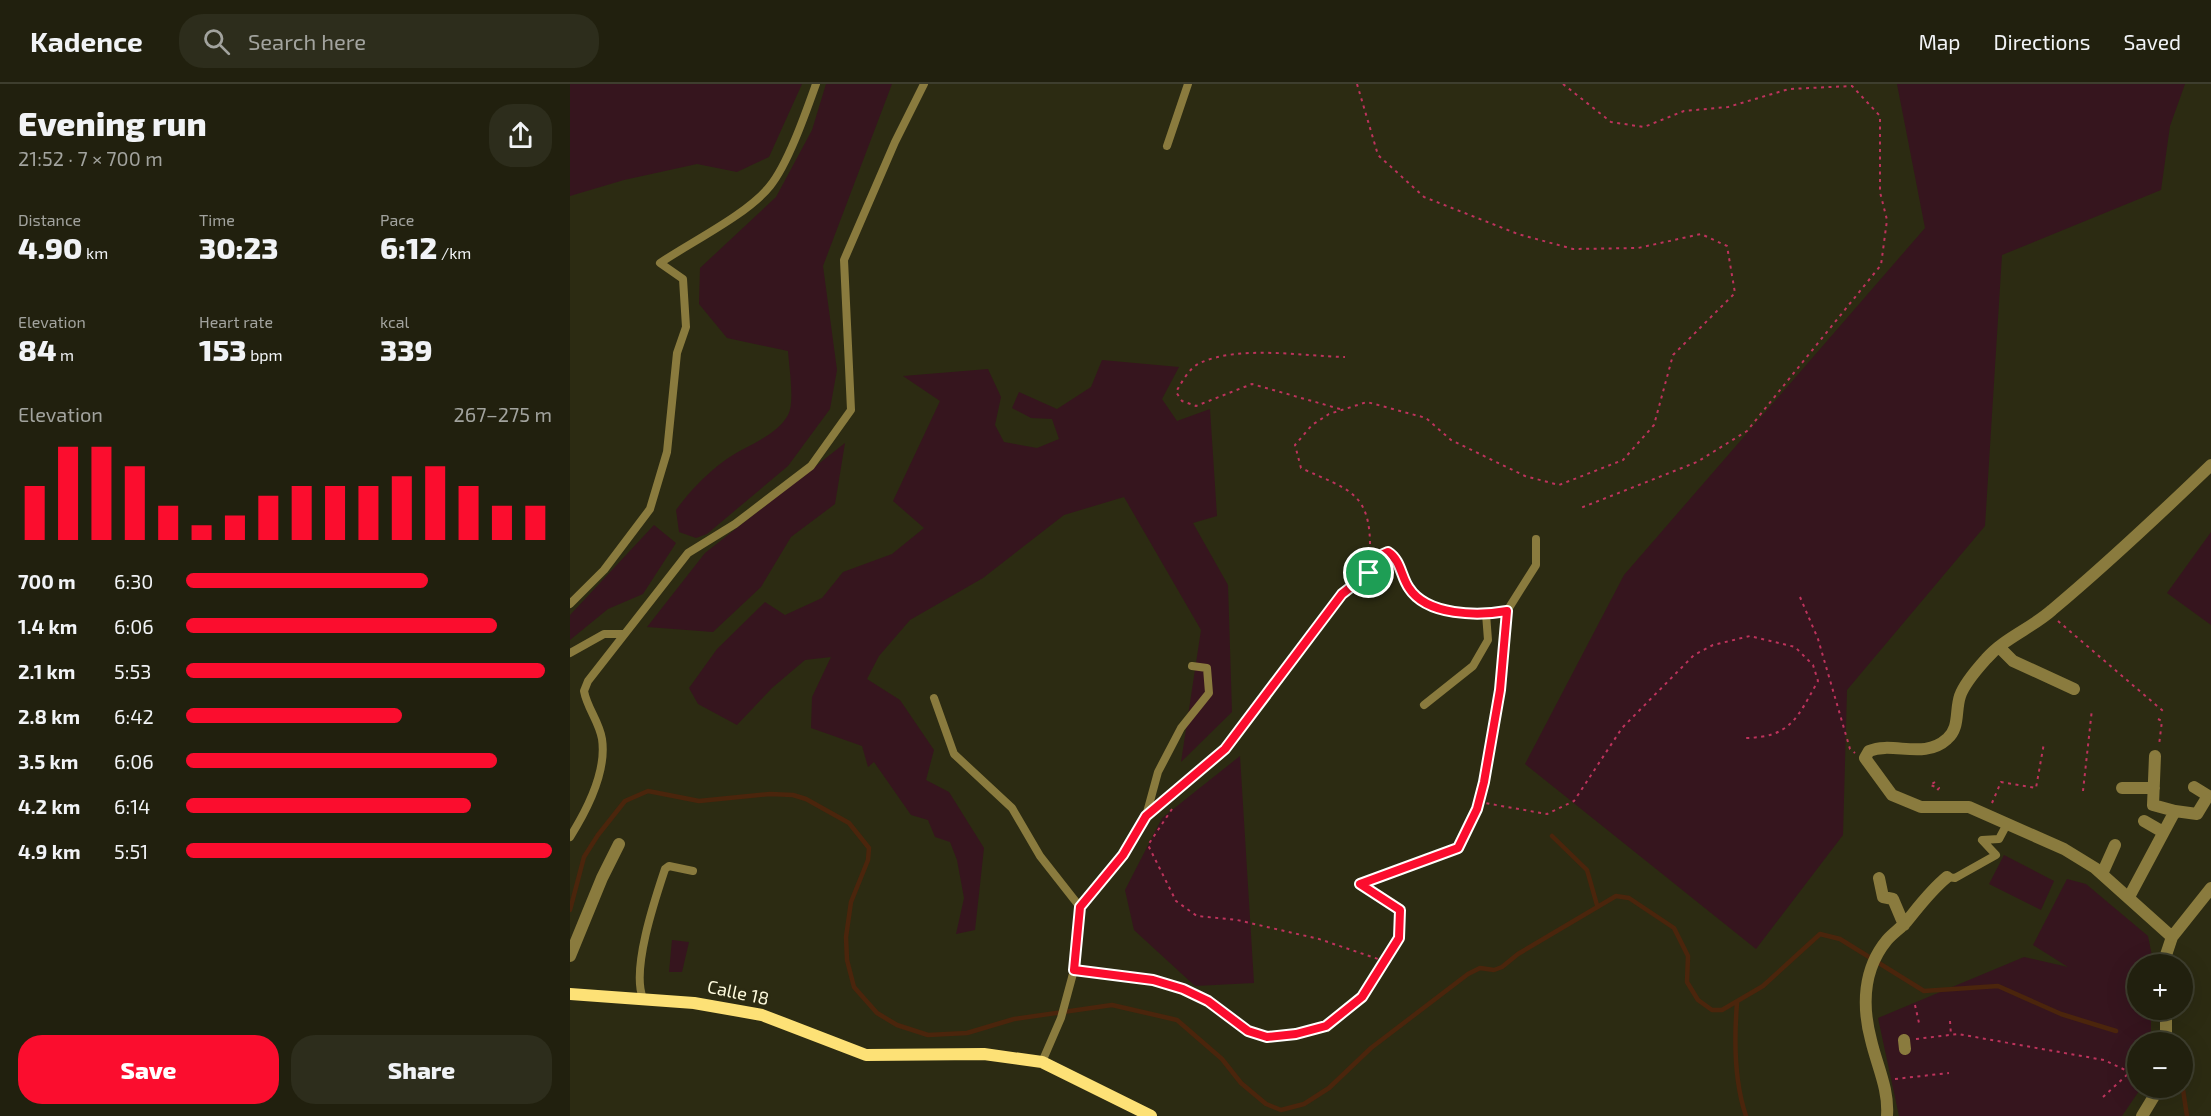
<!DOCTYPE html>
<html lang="en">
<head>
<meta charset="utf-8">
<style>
	body { margin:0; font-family:"Exo 2",sans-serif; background:#2d2d1c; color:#f1f3f6; height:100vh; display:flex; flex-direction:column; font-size:22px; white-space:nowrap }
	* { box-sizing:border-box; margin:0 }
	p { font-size:20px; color:#a2a39e }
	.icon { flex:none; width:33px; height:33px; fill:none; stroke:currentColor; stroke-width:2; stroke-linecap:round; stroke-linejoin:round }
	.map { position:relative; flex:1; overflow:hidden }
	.drawer { display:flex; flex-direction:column; background:#21200e; width:570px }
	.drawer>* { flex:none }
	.controls { position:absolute; left:1557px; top:870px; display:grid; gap:12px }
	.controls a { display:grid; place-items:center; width:66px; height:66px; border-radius:50%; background:#21200e; box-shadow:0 6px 24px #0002,0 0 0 2px #3e3e2e; font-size:30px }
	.pin { position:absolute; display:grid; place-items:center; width:51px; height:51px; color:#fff; margin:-26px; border:3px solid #fff; border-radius:50%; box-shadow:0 2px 6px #0007 }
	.round { display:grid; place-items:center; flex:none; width:63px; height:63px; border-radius:24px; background:#2d2d1c }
	.overview { display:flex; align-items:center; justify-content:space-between; height:102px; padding:0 18px }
	h1 { font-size:33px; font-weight:800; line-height:45px }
	.figures { display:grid; grid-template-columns:repeat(3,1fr); gap:9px; height:102px; padding:6px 18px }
	.figures div { display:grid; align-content:center }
	.figures b { font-size:30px; font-weight:800 }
	.figures small { font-size:16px; font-weight:400 }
	.figures p { font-size:16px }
	.chart { height:168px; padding:12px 18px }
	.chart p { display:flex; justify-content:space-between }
	.chart svg { width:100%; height:108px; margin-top:6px; stroke:#fb0d2e; stroke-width:6 }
	.action { display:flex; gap:12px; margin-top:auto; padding:12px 18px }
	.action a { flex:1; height:69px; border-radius:24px; background:#fb0d2e; color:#fff; font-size:24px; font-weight:800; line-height:69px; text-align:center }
	.action a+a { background:#2d2d1c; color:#f1f3f6 }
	ul { padding:0 18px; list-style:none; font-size:20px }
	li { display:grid; grid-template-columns:96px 72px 1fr; align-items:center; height:45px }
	li i { height:15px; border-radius:8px; background:#fb0d2e }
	header { display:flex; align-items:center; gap:36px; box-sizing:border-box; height:84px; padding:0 30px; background:#21200e; border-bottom:2px solid #3e3e2e }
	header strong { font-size:28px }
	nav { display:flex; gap:33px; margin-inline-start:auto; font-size:21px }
	.search { width:420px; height:54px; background:#2d2d1c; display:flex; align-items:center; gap:15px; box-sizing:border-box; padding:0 21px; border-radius:24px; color:#a2a39e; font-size:22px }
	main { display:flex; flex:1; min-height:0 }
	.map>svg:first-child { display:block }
	.green { fill:#36151e }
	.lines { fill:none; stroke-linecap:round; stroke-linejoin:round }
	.stream { stroke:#4b250c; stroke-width:4.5 }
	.path { stroke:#bd335c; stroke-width:2; stroke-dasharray:3 4.5; stroke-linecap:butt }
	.lane { stroke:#8a7b3e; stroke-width:8 }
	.street { stroke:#8a7b3e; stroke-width:12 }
	.secondary { stroke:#fde176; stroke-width:12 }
	.route-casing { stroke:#fff; stroke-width:12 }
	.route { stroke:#fb0d2e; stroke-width:8 }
	.labels { text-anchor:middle; stroke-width:4.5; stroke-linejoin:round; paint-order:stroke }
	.street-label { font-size:18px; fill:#fefbde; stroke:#2c2b12 }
</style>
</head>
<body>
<header>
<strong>Kadence</strong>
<div class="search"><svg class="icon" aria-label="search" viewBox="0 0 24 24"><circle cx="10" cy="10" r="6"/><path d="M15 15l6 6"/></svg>Search here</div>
<nav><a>Map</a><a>Directions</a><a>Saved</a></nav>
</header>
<main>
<section class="drawer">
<div class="overview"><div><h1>Evening run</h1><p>21:52 · 7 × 700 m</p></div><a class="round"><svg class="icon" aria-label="share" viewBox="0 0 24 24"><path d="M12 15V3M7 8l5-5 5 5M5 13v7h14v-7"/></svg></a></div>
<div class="figures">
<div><p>Distance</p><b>4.90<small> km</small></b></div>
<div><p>Time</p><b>30:23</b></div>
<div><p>Pace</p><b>6:12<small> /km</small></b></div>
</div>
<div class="figures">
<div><p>Elevation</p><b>84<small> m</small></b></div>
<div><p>Heart rate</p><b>153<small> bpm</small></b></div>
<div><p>kcal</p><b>339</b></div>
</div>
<div class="chart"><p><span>Elevation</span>267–275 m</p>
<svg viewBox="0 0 160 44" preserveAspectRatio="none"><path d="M5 44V22M15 44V6M25 44V6M35 44V14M45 44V30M55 44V38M65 44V34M75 44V26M85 44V22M95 44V22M105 44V22M115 44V18M125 44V14M135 44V22M145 44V30M155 44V30"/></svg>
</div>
<ul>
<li><b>700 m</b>6:30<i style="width:66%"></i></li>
<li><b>1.4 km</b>6:06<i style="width:85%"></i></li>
<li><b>2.1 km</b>5:53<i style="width:98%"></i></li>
<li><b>2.8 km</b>6:42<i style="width:59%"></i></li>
<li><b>3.5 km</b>6:06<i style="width:85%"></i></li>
<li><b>4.2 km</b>6:14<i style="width:78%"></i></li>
<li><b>4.9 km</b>5:51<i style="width:100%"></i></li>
</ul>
<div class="action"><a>Save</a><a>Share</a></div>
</section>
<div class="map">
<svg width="1641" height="1032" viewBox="0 0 1641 1032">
	<rect width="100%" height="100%" fill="#2c2b12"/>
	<path class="green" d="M0,0H232L199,73L167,88L127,80L54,96L0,112Z
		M256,0H322L253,182L267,286L260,325L218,382L137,450L126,454L109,448L106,426C120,407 135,391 154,377C173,362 205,354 218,331C225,319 219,282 218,267L157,254L129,220L130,184L206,113L242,46Z
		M1327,0H1615L1600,42L1591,106L1432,171L1415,442L1277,606L1273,751L1186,865L955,680L1054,491L1355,144Z
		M532,276L609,283L592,315L607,337L640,325L647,432L623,439L658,501L662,628L611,678L631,546L554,413L494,431L413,494L340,536L309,572L297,595L330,616L364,666L356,696L379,708L414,764L405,846L386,850L394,814L387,776L380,758L365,753L358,736L341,731L304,678L298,683L292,662L241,644L242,613L261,573L235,576L202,604L167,641L128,620L119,604L147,565L195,518L215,531L252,514L273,488L322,470L354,444L323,417L370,317L333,292L418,285L431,313L425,341L434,358L467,364L489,355L482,335L461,334L442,324L449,308L487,325L521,303Z
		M275,359L265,420L221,453L191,503L143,548L77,543L135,469Z
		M84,441L106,459L73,510L38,525L0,556V531Z
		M1641,448V541L1597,509Z
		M670,672L684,899L625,902L564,846L555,806L592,734Z
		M1434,771L1484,797L1471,826L1419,800Z
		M1497,795L1516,800L1578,852L1582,872L1578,880H1568V926H1581V958H1568V1004H1571L1552,1032H1329L1308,934L1454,873L1498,883L1463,861Z
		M102,856L119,858L112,888H99Z"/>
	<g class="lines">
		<path class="stream" d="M982,752L1017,786L1027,821
			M0,826L14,773L28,751L55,717L78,707L129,717L200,710L223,711L236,715L279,739L299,764L298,776L281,818L276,853L277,876L284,903L307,929L327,941L358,951L397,949L444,935L542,921L607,936L652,975L671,999L696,1020L711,1026L734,1020L759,1004L801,964L898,890L910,884L924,886L932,883L948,870L1046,812L1059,814L1104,844L1118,872L1117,898L1128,916L1142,926H1152L1193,902L1250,850L1270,855L1354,907L1428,902L1491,930L1546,947
			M1167,919C1164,956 1164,997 1176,1032
			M1612,999L1617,1032"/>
		<path class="path" d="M787,0L808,71L854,113L948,150L1003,165L1068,164L1131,150L1157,162L1165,209L1103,271L1084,341L1053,376L989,401L955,392L881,356L856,334L797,318L759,330L742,341L725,361L731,384C778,406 801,407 800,466
			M993,0L1041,38L1074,43L1114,27L1158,23L1219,5L1282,2L1310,32V108L1317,136L1311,181L1177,347L1127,378L1008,425
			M770,325L682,300L626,322L612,317L606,308C612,298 619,284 630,279C669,261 732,272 775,273
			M1230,513L1248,555L1280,665L1285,669
			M1488,537L1593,627
			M1588,635L1592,637L1589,661
			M1365,698L1360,701L1369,704L1365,709
			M1513,707L1522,625
			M909,718L977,730L1004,717L1052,644L1124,571L1143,561L1180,552L1225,563L1243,581L1248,597C1227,634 1221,653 1176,654
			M1422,719L1431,698L1466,704L1474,659
			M602,725L578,761L606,817L627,832L667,836L749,855L814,877
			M514,887L583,896L613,905L638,917L678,947L697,953L726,950L756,942L792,913L829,854L830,826L790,799L888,764L907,725L914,698L930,606L936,539
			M1345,921L1349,939
			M1380,937L1381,951
			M1346,955L1388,950L1534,976L1568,992
			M1325,995L1379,989
			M1533,1013L1560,988"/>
		<path class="lane" d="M597,62L618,0
			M0,520L34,486L80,425L97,368L107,269L116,243L113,195L90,179C121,158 178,130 200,102C218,80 236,28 246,0
			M0,569L34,550H54
			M364,614L384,670L442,724L470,772L510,823
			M854,621L903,582L918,556L916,530
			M576,732L655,665L772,511L799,489L809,472L818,468C831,476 831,493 839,504C857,532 908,532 937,527L966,481V455
			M0,753C17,726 37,688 32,655C29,637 17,624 14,607L18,597L118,469L165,440L241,382L281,326L274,176L325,58L354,0
			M1377,793L1385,794L1426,771L1412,756L1429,755L1437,740
			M73,914C61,886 85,815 95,785L99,782L123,787
			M472,978L491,934L504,886L510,823L553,770L576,732L588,688L611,644L639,609L637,584L622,582"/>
		<path class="street" d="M1430,564L1443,577L1504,605
			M1585,672L1583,721L1605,727
			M1624,703L1637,711
			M1552,704H1584
			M1574,737L1593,748
			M1532,790L1545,761
			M1309,794L1313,813L1323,815L1334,841
			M1559,813L1605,727L1627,730L1638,712
			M1602,853L1525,784L1494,765L1399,723H1351L1322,711L1295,674L1299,667C1323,657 1354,676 1377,655C1390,644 1385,627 1390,612C1394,600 1407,585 1416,575C1434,554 1462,544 1482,526C1537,480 1589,431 1641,381
			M0,872L32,794L49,760
			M1593,880L1602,853L1641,804
			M1596,926V958
			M1334,956L1335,965
			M1317,1032C1319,1005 1307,982 1301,956C1292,922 1293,885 1317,856C1323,849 1331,844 1337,837C1350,821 1361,806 1377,793
			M1572,1032L1589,1004"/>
		<path class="secondary" d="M0,910L124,919L192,931L296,971L414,970L472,978L581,1032"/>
	</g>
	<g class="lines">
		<g class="route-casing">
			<path id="route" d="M818,468C831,476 831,493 839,504C857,532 908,532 937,527L930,606L914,698L907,725L888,764L790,800L830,826L829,854L792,913L756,942L726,950L697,953L678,947L638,917L613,905L583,896L504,886L510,823L553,771L576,732L655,665L772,510L799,489L809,472Z"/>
		</g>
		<use href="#route" class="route"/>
	</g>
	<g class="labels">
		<g class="street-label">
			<text transform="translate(168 909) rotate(12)" y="6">Calle 18</text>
		</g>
	</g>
</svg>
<div class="controls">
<a>+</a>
<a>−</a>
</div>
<div class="pin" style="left:799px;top:489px;background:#1e9e55"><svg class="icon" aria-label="arrive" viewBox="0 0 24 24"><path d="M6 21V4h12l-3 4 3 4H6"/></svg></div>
</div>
</main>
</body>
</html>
